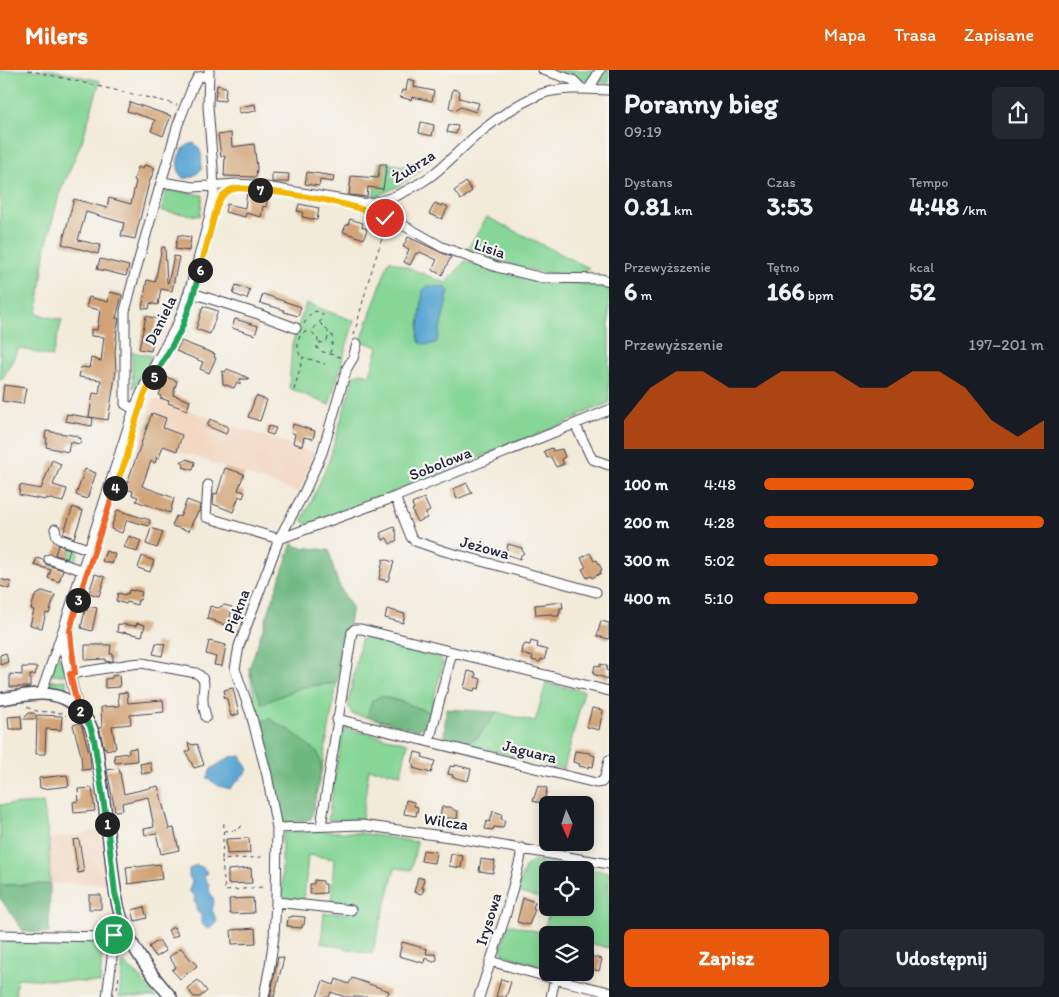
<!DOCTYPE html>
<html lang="pl">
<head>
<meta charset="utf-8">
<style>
	body { margin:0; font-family:Itim,sans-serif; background:#242831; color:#f1f3f6; height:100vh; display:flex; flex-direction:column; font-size:19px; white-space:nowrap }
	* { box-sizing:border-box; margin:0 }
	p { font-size:16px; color:#9ea1a6 }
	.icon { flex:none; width:28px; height:28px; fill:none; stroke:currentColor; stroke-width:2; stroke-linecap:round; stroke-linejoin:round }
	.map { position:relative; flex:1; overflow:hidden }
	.panel { display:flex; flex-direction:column; background:#171b24; width:450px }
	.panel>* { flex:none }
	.needle { width:32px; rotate:177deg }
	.buttons { position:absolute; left:539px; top:726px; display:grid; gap:10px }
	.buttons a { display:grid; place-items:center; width:55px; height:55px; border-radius:8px; background:#171b24; box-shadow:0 2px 12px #0003; font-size:25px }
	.pin { position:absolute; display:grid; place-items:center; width:42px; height:42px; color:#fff; margin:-21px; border:2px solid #fff; border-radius:50%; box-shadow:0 1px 5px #0007 }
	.km { position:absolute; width:25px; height:25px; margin:-12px; border-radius:50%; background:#222; color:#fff; font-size:14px; line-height:25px; text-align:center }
	.round { display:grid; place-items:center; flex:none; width:52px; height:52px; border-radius:8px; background:#242831 }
	.overview { display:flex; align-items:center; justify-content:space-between; height:85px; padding:0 15px }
	h1 { font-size:28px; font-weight:700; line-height:38px }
	.stats { display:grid; grid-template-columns:repeat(3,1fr); gap:8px; height:85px; padding:5px 15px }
	.stats div { display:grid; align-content:center }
	.stats b { font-size:25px; font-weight:700 }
	.stats small { font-size:14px; font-weight:400 }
	.stats p { font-size:14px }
	.chart { height:140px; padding:10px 15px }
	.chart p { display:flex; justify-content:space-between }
	.chart svg { width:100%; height:90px; margin-top:5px; fill:#ea580c; opacity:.7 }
	.action { display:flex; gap:10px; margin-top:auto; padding:10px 15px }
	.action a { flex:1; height:58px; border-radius:8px; background:#ea580c; color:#fff; font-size:20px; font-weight:700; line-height:58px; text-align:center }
	.action a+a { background:#242831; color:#f1f3f6 }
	ul { padding:0 15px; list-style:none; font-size:16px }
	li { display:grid; grid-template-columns:80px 60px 1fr; align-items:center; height:38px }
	li i { height:12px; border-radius:6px; background:#ea580c }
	header { display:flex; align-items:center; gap:30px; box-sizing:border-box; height:70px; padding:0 25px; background:#ea580c; color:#fff }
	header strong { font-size:24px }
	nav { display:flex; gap:28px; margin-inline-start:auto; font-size:18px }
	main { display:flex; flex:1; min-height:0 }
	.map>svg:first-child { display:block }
	.built { fill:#f2d4be }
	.green { fill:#86d696; stroke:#547c68 }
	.forest { fill:#6cb77f; stroke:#476c5d }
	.water { fill:#5ba7d3; stroke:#3e6487 }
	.building { fill:#d1a376 }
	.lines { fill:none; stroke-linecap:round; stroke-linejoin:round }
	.minor-casing { stroke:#414053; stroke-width:11 }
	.major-casing { stroke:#414053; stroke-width:14 }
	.path { stroke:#414053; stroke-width:1; stroke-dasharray:4 4; stroke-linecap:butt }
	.minor { stroke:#fff; stroke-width:9 }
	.major { stroke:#fff; stroke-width:11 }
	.split-1-casing { stroke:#fff; stroke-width:10 }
	.split-2-casing { stroke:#fff; stroke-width:10 }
	.split-3-casing { stroke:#fff; stroke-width:10 }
	.split-4-casing { stroke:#fff; stroke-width:10 }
	.split-5-casing { stroke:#fff; stroke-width:10 }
	.split-6-casing { stroke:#fff; stroke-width:10 }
	.split-7-casing { stroke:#fff; stroke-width:10 }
	.split-8-casing { stroke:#fff; stroke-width:10 }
	.split-1 { stroke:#22a559; stroke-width:6 }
	.split-2 { stroke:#22a559; stroke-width:6 }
	.split-3 { stroke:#f0652b; stroke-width:6 }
	.split-4 { stroke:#f0652b; stroke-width:6 }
	.split-5 { stroke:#f5b400; stroke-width:6 }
	.split-6 { stroke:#22a559; stroke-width:6 }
	.split-7 { stroke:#f5b400; stroke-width:6 }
	.split-8 { stroke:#f5b400; stroke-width:6 }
	.labels { text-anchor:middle; stroke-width:4.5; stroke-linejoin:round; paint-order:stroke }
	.street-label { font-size:16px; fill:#22223b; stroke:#f6f6f2 }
</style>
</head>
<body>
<header>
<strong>Milers</strong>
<nav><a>Mapa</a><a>Trasa</a><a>Zapisane</a></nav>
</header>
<main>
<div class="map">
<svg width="609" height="927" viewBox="0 0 609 927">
	<rect width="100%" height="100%" fill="#f6f6f2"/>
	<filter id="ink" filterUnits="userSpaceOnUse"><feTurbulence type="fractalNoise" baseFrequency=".02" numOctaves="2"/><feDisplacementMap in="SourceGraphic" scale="10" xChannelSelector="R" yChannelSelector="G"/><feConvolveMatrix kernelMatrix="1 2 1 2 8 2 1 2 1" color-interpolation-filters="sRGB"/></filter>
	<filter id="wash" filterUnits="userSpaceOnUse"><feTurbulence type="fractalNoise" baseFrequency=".0096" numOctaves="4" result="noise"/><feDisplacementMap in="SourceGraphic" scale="20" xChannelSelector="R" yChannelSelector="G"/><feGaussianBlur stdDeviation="1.12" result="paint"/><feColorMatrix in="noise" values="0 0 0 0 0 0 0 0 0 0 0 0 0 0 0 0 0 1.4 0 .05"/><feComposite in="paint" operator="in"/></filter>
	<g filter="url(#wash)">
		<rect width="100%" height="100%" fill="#f3ebda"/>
		<path class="built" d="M154,329L314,383L299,423L140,368Z
			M101,760L107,813L50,814L49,770Z"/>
		<path class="green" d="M0,0H53L100,11L82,71L59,125L46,176L37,244L62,250L52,287L19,278L2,310L0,309Z
			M552,0H609V13L581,10Z
			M379,92L422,99L397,117L373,128Z
			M166,120L203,125L200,146L161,141Z
			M487,147L589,198L585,204H552L520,198L467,180Z
			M389,190L446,213L465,191L540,213H573L604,215L609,216V333L577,346L580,347L350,440L306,454L302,450L313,428L329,391L354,306L361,303L370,305L378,277L361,271Z
			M306,233L354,251L329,335L289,318L292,274Z
			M132,282L153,286L133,319Z
			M72,475L80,478L74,495L66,493Z
			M367,566L438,583L443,593L430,643L406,633L381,626L372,631L367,647L352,644L348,634L361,570Z
			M57,587H59L62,590L65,605H50Z
			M249,599L262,634L302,617L337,613L322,698L318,683L270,649L258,652Z
			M66,610V617L61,621C53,622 50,618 49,611Z
			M546,613L584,621L564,699L463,673L477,668L497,642L535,652Z
			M344,658L408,673L401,704L369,699L362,749L328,750L337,692Z
			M43,733L49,772L50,814L0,815V735Z
			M321,761L360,763L417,772L411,800L395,798L372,884L321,873L324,843H347V834L331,833L334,789L308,785L304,830L282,828V763Z
			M533,791L609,802V878L585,872V865H548L547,897L504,885L501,878L509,854L543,863L550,838H585V800H548L547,830L517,822L525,797Z
			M0,868L103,871L100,913L17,908L15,927H0Z
			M123,892L136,903L156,927H119Z"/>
		<path class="forest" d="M292,473L299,477L329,480C334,502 338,519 352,537L349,554L344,563L337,613L302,617L262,634L249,599Z
			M380,626L406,633L430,643L425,656L418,660L367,647L372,631Z
			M446,639L497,642L477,668L463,673L444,669Z
			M270,649L291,661L318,683L322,698L311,749L282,754L258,652Z
			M50,814L49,863L24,862L0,828V815Z"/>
		<path class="water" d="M194,73C203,80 202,89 201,100C195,105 191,109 183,108C181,106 179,104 179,101C174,89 182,75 194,73Z
			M428,216L445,217L449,221L437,272L429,275L420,273L418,266L423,220Z
			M241,686L248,700L230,719L219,716L207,708L211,699L230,687Z
			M196,795C201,796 205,798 207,803L204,806L206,810L209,814V820L213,828L214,832L212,840L217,851L214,855L207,859L201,853V844L197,842L196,839L197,835L194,832L195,826L189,821L190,817L192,811L189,807V799Z"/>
		<g id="blocks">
			<path class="building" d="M408,9L415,11L414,17L434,21L432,31L412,27L411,30L400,27L402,20L406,21Z
				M217,15L226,17L225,31L215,30Z
				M453,19L460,21L459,28L479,33L476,42L460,37L457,40L449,38Z
				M130,32L171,46L163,66L151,61L155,50L127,41Z
				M255,34L256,41L245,43V42L239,43V37Z
				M421,52L434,55L432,66L419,63Z
				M449,55L458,56L456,64L447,62Z
				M231,63L232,77L254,74L257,98L256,107L224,106L225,86L221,87L218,65Z
				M380,94H387L383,119L368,117L367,127L349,125L351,106L378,108Z
				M144,95L155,98L149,113L135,169L121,166L124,153L86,142L78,170L100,175L98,184L62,174L74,129L107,138L109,128L131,134L136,111L134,110L138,97L143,99Z
				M307,102L334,106L333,112L320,110L319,116L305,114Z
				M272,103L289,104L288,112H272Z
				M466,112L472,121L461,130L454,121Z
				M247,122L268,126L266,137L263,136L261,147L246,143L245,147L225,142L227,134L245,138Z
				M435,133L441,136L442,134L448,137L442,149L429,144Z
				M299,134L319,138L317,150L302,147L303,142L297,141Z
				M350,149L363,153L362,157L367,159L364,169L343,162L346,155H348Z
				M178,165L191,167L189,181L175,179Z
				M408,167L451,187L442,205L432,200L437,190L420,182L418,184L416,183L410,195L404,192L409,179L403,177Z
				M162,177H165L167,213H168L174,186L179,187L172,221L161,219L158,235L150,233L149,239L142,238L147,210L155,212Z
				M100,189L129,196L126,206L97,199Z
				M236,215L250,220L247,229L233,224Z
				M110,222L122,225L116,248L119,249L116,262H117L115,282L116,301L108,350L89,347L93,323L99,324L101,310L79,307L81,297L89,298L91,288L101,291L104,267L91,266V259L97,260L100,240L86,237L89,227L108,232Z
				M263,224L301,237L298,246L284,242V240L260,233Z
				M203,236L218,241L210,264L196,259Z
				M146,246L158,249L151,281L139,279Z
				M235,249L258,256L255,265L232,258Z
				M181,271L215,284L214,287L216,288L209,303L200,299L203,292L176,281Z
				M227,299L240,304L250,309H240V314L237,312L234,318L223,314L222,301L225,302Z
				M166,307L177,311L173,325L190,331L187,340L168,333L169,331L160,328L161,326L159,325Z
				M4,315L26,318L23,334L2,331Z
				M256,326L267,330L260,351L248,347Z
				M152,343L166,348L163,358L182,365L177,381L163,376L159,388L157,387L155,393L151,391L142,416L174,428L170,443L136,431L138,427L132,425L133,421L125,419Z
				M67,344L93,348L92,356L65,351Z
				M210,349L228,357L226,364L207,356Z
				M293,354L315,361L313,369L304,367L302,376L293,373L295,364L291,362Z
				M268,356L276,358L273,365L266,363Z
				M46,361L78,366L77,368H81L80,374L70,372L68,382L46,377L47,368H45Z
				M552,378L553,381L562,379L565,387L561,389L564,394L556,397L551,387L547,388L544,381Z
				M186,389L195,392L193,400L183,397L184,395L181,391H185Z
				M52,390L61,394L53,415L67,419L63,432L46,428V430L19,425L20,415L41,419Z
				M225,398L244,404L238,420L245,422L243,428L239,426L233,442L213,434L214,423L217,424Z
				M85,399L96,403L87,429L76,425Z
				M467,413L472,423L457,429L453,419Z
				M424,428L430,441L426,443L427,448L417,452L412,440L414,439L412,434Z
				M187,430L200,435L199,442H198L193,451L189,461L172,456L176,446L180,447Z
				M73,437L83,441L74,468L63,464Z
				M117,440L143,448H144L150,450L149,456L127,450L122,463L111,459Z
				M394,457L397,465L396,466L397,470L390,474L387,468L383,470L380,463Z
				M151,458L163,462L157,478L146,474Z
				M129,466L141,471L137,482L124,477Z
				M508,474L522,478V480L524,483L521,485L520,489L506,484Z
				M58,475L70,479L67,489L55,485Z
				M106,481L115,484L112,494L102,491Z
				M590,483L594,491L597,490L602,500L600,501L601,503L592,508L591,506L587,508L582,499L586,497L581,488Z
				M142,486L154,491L150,502L138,498Z
				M37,488L43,490L44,493L47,495L63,500L59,512L48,508L51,500L34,495Z
				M383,489L394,492L388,511L379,509Z
				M95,504L105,507L99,526L89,523Z
				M0,509L11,512L9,519L0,516Z
				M129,520L134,521V520L142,522L140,530H138L137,535L127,532L126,534L116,531L118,523L125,525L126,523L128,524Z
				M43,521L55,525L49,544L46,543L42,558L30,555L34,540L31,539L35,526Z
				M562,532L563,538H560V543H559V546H552V544L536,545L535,535Z
				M224,535L232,537L230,548L232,549L230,556L215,552L216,551L207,549L210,536L218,538Z
				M88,536L97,538L92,561L81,558L85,540L87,541Z
				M387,539L405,544L403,553L385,548Z
				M601,551L609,553V569L597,566Z
				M137,553L145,555L142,566L123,562V563L117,562L118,554L136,556Z
				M209,571L226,575L222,596L214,595L216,587L206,584Z
				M531,571L538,573L537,577L547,580L544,590L541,589L540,592L532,590L533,587L522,584L523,577L525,574L530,575Z
				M156,573L165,574L162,586L153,584Z
				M85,575H111L110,584H113V591L106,592V589L85,590Z
				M6,583L8,592L0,595V585Z
				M600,594L607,596L606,600L609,601L608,609L593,604L595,595L600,597Z
				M22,597H37L35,605H30V617H10V604L22,605Z
				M468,601L476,603L475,607L481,609L479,619L475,618L474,621L464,618Z
				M119,605L120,617L105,618V609L112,608V606Z
				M233,618L239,644L231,646L227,629L223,627L225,624L224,620Z
				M127,622L128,633L163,630L164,642L130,645L131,654L112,656L116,678L106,680V677L104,678L99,658L102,657L101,637L119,636L118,623Z
				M592,638L603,640L599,660L587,657Z
				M29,643H34L37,647V645L62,646L61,660L46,659L45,684H36L37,649H23Z
				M21,646L22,659H9L8,647Z
				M80,653L82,657L90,685L91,699L82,700L81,685L73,655Z
				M188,673L193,675L197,674L204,695L194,698L186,682L190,680Z
				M136,678L137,691L115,693L114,685L129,683V679Z
				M575,681L590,683V684L595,686L593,697L589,696L588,698L579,696L580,694L573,692Z
				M415,682L423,684L422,687L435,691L431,703L413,698L414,694L412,693Z
				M150,692L152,702L142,704L140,694Z
				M455,695L471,699L468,711L452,707L453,705L448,704L450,696L455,697Z
				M119,698L124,724L158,716L169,759L174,758L179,780L161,784L156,763L145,765L144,759L154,757L148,727L122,733L123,740L115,741L107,700Z
				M67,705L69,716L43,719L42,718H40L39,708Z
				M538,716L547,718L544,734L533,731Z
				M92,718L95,741L74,743L73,732L79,731L78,719Z
				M406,730L414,732V736L418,737L416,746L404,744Z
				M442,737H451L455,741H458L457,749L448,748L447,755L438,754Z
				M493,741L502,744L501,749L505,750L503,758L494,757L493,760L485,759L487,751L490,752Z
				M249,768L250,783L227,784L226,769Z
				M79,769L84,802L78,803L73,770Z
				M423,780L436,782L434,793L421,791Z
				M451,784L463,786L461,798L449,796Z
				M481,789L495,791L493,803L479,801Z
				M160,794L162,809L128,814L126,797L136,796L137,797Z
				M251,798L252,813L228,814V800Z
				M418,807L424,809L422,818H424L422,824L414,822Z
				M314,810L323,811V814H326V823L310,824V814H314Z
				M89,825H101V839H89Z
				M253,828L254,843L230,844L229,829Z
				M523,828L535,832L533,838L535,839L529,855L517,852Z
				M144,837L147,848L135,851L132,840Z
				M292,846L305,847L304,855H302V858L291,857V856H287L288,847H292Z
				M174,857L178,865L172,868L168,860Z
				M255,858L256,873L232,874L231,860Z
				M159,870L166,881L156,887L149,877Z
				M402,872L427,879L426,884H435L437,887V889L436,891L433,892L425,888L424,893L399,886Z
				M181,878L192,891L193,890L197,896L180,909L172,900L176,897L169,887Z
				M586,885L602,889L599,901L585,898Z
				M278,887L284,888L274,927H270Z
				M352,908L389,921L387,927H345L331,922L329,927H317L323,911L334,915L336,909L349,914Z
				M501,909L511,912L506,927H496Z
				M198,910L207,921L200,927H194L187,918Z"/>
		</g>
	</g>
	<g filter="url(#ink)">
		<use href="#blocks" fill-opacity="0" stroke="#414053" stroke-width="1"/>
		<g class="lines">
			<g class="minor-casing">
				<path id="minor" d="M543,0L573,10L582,19
					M589,19L600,0
					M162,112L193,117L236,114L254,115L361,133C374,134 386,130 398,125C408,120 418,115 428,108C445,96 460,79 477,65C496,49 517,33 541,24C562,17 587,19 609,20
					M375,133L378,139L387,146L442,177L497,197L543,208L602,209L609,211
					M189,222L258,244L296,258
					M134,339L125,334V241L135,203L178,54L193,16L198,7L208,6
					M575,354L592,389L609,395
					M208,415L206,447L279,469
					M395,427L411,467L415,471L444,481L596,522
					M55,459L57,467L59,469L88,479
					M279,469L395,427L609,340
					M49,489L81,500
					M62,565L64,581L78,638
					M70,604L131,594L142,593L196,603C209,610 202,618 203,630C203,636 205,642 206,647
					M41,624L63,560L134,339L150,304L178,253L184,237L192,212L208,153L214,125L213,99L208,37L209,0
					M337,649L596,713L602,712L605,707L609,690
					M429,672L452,582
					M321,756L352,562L355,559H361L609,621
					M277,758L361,755L457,768L609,794
					M276,832L351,840
					M0,865L109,867L114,868
					M490,891L555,909L609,922
					M107,927L115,864L117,860L124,857
					M264,927L270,895L274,866L276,832L277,758L267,705L251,644L235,599L239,576L279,469L304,423L322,383L347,298L353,288L357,274
					M479,927L505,847L520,790L522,778
					M551,927L555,909"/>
			</g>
			<g class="major-casing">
				<path id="major" d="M0,629C23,626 50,618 70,632C79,638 85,646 90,655C97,670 98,688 100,704C104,729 107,754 110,779C113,802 114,825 121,847C131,878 149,902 171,927"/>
			</g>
			<path class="path" d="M28,0L167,32L177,35
				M320,253L332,265L333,270L330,283
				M304,254C309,246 311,239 321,242L323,245L322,250L317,254L312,262L318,269L317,278L320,281L343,288
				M303,263L306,262L305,258
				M354,265L368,212L386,156
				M300,266C297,272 297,281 301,287
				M319,273C327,273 329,269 328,262
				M294,320L303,287L325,294
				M27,637L36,641L62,643L66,646
				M224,761L239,760L243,753
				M222,789L224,752
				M262,817L225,821L222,790L262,787
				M110,855L111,847
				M117,919L119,906"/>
			<use href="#minor" class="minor"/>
			<use href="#major" class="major"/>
		</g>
	</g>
	<g class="lines" filter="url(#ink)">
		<g class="split-1-casing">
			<path id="split-1" d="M107,754L115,823L124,857L117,860L114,865"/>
		</g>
		<g class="split-2-casing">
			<path id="split-2" d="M80,641L90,656L94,669L107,754"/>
		</g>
		<g class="split-3-casing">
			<path id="split-3" d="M78,530L70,560L71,573L75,603L70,604L78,638L80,641"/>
		</g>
		<g class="split-4-casing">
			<path id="split-4" d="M78,530L115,418"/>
		</g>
		<g class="split-5-casing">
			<path id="split-5" d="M115,418L127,387L132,363L144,325L154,307"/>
		</g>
		<g class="split-6-casing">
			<path id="split-6" d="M154,307L181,260L192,230L200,200"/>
		</g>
		<g class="split-7-casing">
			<path id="split-7" d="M200,200L217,136L222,126L230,120L238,118L260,120"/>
		</g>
		<g class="split-8-casing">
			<path id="split-8" d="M260,120C302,126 346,131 385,148"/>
		</g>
		<use href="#split-1" class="split-1"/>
		<use href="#split-2" class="split-2"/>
		<use href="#split-3" class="split-3"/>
		<use href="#split-4" class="split-4"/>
		<use href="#split-5" class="split-5"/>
		<use href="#split-6" class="split-6"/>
		<use href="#split-7" class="split-7"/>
		<use href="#split-8" class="split-8"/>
	</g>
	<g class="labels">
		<g class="street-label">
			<text transform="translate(413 96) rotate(-33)" y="6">Żubrza</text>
			<text transform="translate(490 178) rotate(18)" y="6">Lisia</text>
			<text transform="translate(160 250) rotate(-64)" y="6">Daniela</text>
			<text transform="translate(440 393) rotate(-22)" y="6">Sobolowa</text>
			<text transform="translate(485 477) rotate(15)" y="6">Jeżowa</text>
			<text transform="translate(236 541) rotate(-69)" y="6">Piękna</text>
			<text transform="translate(530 681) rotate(14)" y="6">Jaguara</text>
			<text transform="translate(446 751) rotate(8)" y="6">Wilcza</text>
			<text transform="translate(488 849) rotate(-73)" y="6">Irysowa</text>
		</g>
	</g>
</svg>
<div class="buttons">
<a><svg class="needle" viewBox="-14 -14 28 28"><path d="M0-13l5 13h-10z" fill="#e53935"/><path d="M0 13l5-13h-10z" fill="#9ea1a6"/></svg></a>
<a><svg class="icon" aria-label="locate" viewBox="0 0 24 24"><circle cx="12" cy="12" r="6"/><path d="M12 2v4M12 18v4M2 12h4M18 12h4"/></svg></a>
<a><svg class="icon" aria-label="layers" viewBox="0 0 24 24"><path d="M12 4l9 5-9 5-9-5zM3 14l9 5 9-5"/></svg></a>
</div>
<div class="pin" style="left:114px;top:865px;background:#1e9e55"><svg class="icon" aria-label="arrive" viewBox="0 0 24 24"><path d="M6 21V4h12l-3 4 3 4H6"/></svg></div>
<div class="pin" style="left:385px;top:148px;background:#d93025"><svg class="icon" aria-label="check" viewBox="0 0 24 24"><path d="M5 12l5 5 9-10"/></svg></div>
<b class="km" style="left:107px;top:754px">1</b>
<b class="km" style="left:80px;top:641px">2</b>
<b class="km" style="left:78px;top:530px">3</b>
<b class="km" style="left:115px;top:418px">4</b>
<b class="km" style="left:154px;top:307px">5</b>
<b class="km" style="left:200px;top:200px">6</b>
<b class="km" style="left:260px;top:120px">7</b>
</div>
<section class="panel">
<div class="overview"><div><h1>Poranny bieg</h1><p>09:19</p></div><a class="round"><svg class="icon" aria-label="share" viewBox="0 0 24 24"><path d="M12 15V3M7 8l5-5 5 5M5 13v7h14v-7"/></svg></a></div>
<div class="stats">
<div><p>Dystans</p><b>0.81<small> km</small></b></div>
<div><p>Czas</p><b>3:53</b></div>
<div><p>Tempo</p><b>4:48<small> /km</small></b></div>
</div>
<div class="stats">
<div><p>Przewyższenie</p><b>6<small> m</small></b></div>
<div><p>Tętno</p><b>166<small> bpm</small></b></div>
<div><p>kcal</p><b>52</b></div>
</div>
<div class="chart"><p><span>Przewyższenie</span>197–201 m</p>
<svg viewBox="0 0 160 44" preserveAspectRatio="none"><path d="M0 44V30L10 14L20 6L30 6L40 14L50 14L60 6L70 6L80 6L90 14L100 14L110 6L120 6L130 14L140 30L150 38L160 30V44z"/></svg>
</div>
<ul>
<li><b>100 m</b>4:48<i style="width:75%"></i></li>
<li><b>200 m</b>4:28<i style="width:100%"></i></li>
<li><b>300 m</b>5:02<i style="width:62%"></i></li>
<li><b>400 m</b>5:10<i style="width:55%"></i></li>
</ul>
<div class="action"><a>Zapisz</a><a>Udostępnij</a></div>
</section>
</main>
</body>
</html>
